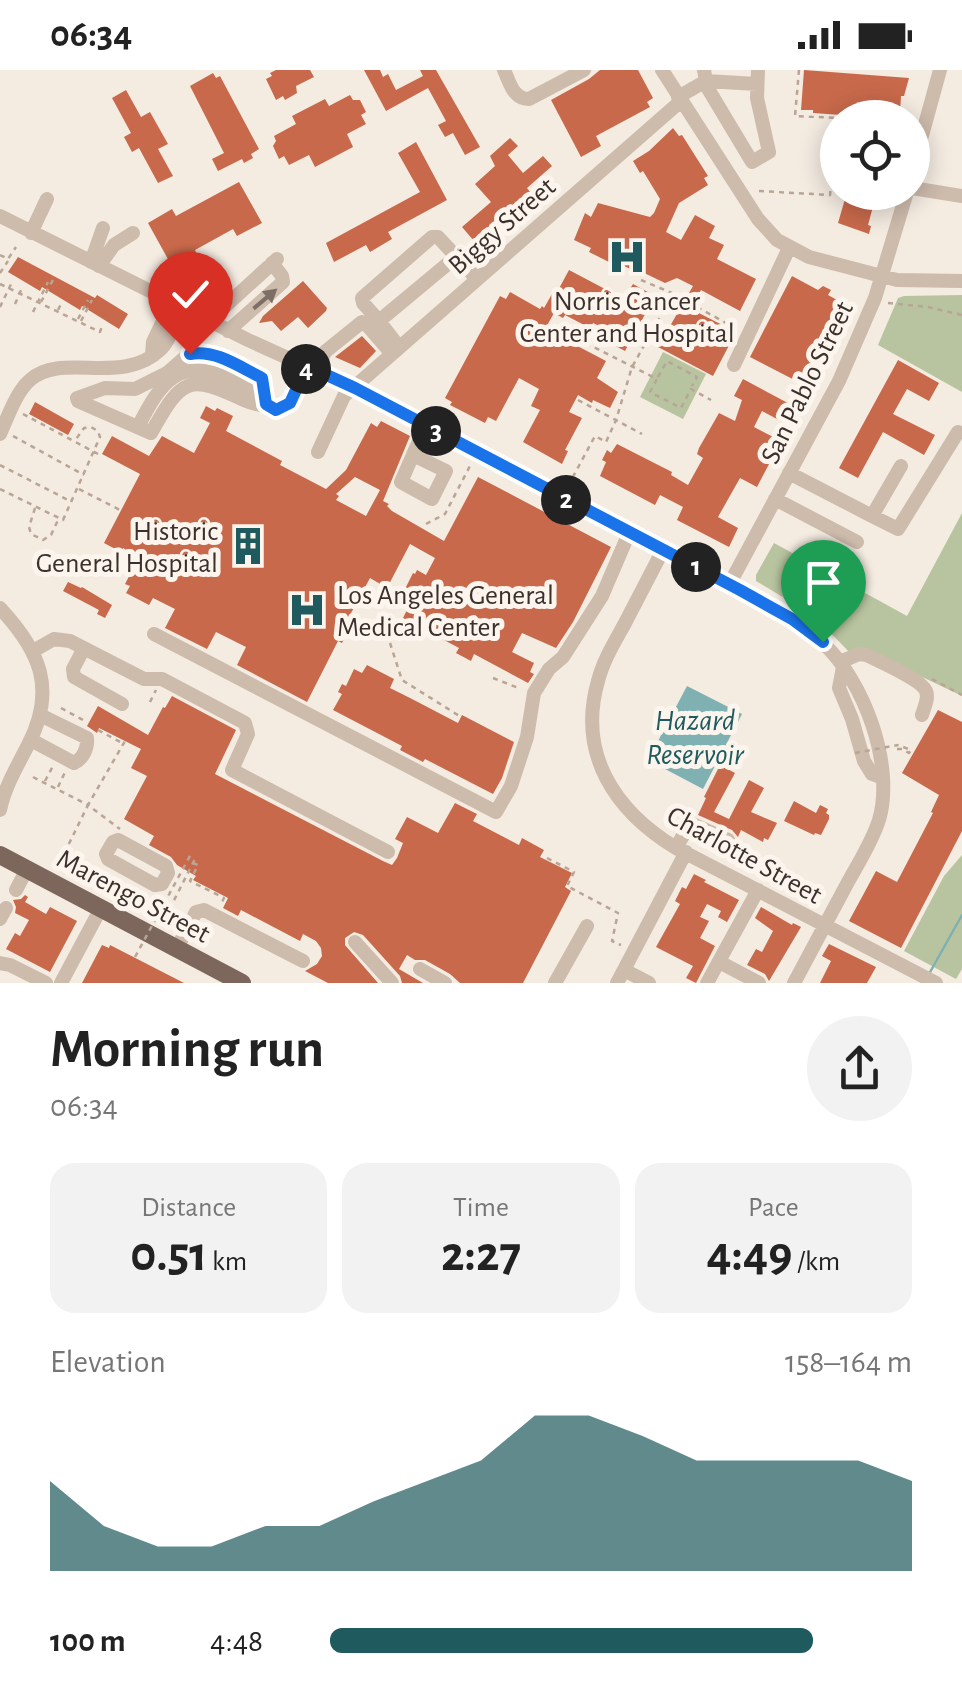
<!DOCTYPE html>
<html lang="en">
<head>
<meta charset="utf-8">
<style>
	body { margin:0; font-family:"Alegreya Sans",sans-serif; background:#f2f2f2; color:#222; height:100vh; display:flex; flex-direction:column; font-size:38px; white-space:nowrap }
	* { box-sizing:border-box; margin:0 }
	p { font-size:32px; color:#767676 }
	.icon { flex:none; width:55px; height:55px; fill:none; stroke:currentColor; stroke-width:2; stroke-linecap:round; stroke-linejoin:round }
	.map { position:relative; height:913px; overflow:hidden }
	.panel { display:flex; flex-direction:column; background:#fff; flex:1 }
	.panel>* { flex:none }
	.fabs { position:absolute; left:820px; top:30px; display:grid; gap:20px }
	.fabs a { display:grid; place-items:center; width:110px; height:110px; border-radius:50%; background:#fff; box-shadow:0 5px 25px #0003; font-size:50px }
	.pin { position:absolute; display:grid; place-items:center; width:85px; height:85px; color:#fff; margin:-102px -42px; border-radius:50% 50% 50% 0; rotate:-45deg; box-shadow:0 0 10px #0007 }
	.pin .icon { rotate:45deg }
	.km { position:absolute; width:50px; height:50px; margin:-25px; border-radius:50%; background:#222; color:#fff; font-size:28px; line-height:50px; text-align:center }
	.round { display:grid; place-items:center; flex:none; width:105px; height:105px; border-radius:52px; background:#f2f2f2 }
	.head { display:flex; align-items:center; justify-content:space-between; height:170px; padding:0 50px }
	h1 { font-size:55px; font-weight:700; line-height:75px }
	.metrics { display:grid; grid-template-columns:repeat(3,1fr); gap:15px; height:170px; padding:10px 50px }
	.metrics div { display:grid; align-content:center; border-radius:25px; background:#f2f2f2; text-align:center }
	.metrics b { font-size:50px; font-weight:700 }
	.metrics small { font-size:28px; font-weight:400 }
	.metrics p { font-size:28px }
	.chart { height:280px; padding:20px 50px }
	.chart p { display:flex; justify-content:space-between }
	.chart svg { width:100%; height:180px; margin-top:10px; fill:#1f5a5e; opacity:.7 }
	ul { padding:0 50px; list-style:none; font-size:32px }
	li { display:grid; grid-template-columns:160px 120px 1fr; align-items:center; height:75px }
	li i { height:25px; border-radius:12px; background:#1f5a5e }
	.status { display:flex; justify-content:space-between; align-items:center; height:70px; padding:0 50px; background:#fff; direction:ltr }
	.status svg { height:28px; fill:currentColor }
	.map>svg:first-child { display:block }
	.green { fill:#b8c4a0 }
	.water { fill:#7fb0b2 }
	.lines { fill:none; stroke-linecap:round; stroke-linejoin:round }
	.stream { stroke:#7fb0b2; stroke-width:2.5 }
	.building { fill:#c8694b; fill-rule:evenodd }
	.path { stroke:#b9a596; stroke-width:2.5; stroke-dasharray:5 5; stroke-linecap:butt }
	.minor { stroke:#cdbbac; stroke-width:14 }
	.major { stroke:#7d675c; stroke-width:18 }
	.path-bridge { stroke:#b9a596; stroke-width:2.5; stroke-dasharray:5 5; stroke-linecap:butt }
	.oneway { fill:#7d6f65 }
	.route-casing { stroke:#fff; stroke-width:20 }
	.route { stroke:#1a73e8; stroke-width:12 }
	.labels { text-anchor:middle; stroke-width:10; stroke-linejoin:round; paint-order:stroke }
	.street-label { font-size:28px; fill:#3b302b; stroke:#fbf5ee }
	.poi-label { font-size:28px; fill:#3b302b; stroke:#fbf5ee }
	.water-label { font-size:30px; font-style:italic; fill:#1f5a5e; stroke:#fbf5ee }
</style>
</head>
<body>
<div class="status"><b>06:34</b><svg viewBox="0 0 49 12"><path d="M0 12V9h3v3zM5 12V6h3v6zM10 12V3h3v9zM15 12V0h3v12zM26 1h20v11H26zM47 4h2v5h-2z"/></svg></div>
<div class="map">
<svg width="962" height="913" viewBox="0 0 962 913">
	<rect width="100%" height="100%" fill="#f4ebe1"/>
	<path class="green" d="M962,225V322L878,275L898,228L904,226Z
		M663,282L706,304L683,349L640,327Z
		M962,443V626L870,582L856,589L814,546L756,511V505L774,473L907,546Z
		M962,785V899L956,909L904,881L944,806Z"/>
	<path class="water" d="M687,616L742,644L703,719L648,690Z"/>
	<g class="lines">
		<path class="stream" d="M929,904L962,845"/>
	</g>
	<path class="building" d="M276,0H310L314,7L296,16L297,23L285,30L283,26L276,30L266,9L272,6L270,3Z
		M364,0H380L383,7L388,4L396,20L423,6L420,0H436L480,77L465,85L453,63L445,67L438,55L446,51L428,18L386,41Z
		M600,0H638L653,28L647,32L650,37L596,66L601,76L581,87L551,30L589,9Z
		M804,0L909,8L904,26H901L900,43H898L897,47L883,48L813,43V40H801Z
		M213,3L216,8L220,6L259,79L251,84L253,88L244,93L242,89L218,101L212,89L224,83L190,16Z
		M126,20L141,47L150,42L168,74L158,79L173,106L158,113L139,78L132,82L124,67L131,63L112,28Z
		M350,25L353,30H360L366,42L361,45L366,54L347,64L353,77L315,97L309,85L289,95L284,86L279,89L273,76L276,71L274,66L296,54L292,46L325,29L329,36Z
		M673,58L679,66L682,65L708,106L704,108L708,115L679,133L666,162L681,170L695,145L715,156L709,168L724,175L717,189L756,209L740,241L701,220L691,239L736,262L713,306L658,277L693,216L677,208L665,213L640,201L639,203L624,196L623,199L589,182L591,178L574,170L585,143L591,147L598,133L650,147L654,143L660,129L643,101L640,103L633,91L649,81Z
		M510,68L518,76L508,85L523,103L543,86L552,96L527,118L530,122L474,171L462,157L491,132L475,114L495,96L490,86Z
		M416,72L447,130L388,162L392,169L370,182L366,175L334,192L326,173L420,122L398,83Z
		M239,112L262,153L237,166L233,159L195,180L198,187L174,200L148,153L172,139L176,146Z
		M847,122H877L868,155L871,156L869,164L838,153Z
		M18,187L95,228L97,225L128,244L119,259L82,236L80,240L42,217L40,221L8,202Z
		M569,200L624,229L633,214L655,226L625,281L603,269L608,260L593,253L590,258L565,245L563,248L554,243L545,259L606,291L597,308L618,322L610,338L593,330L592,333L578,325L569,342L582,348L565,380L568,381L562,394L523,372L540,340L531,336L539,319L519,308L496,351L488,347L485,353L450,335L452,332L445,328L500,226L506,229L510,222L540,239L542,236L544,238L552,224L555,226Z
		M792,206L818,220L823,216L831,220L828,225L850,237L808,317L750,287Z
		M303,211L327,238L326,241L308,258L298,247L281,261L272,251L259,253L263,246Z
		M362,266L376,281L360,298L335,287Z
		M898,290L939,313L929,331L907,319L893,344L935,365L924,385L883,362L858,408L839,398Z
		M743,309L799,339L790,356L762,341L754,357L781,371L757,417L740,408L718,447L738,458L729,477L677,450L683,437L660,425L655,435L600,406L606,392L602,390L607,380L611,383L617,374L672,402L671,405L688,415L703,388L697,384L699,378L719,343L735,351L742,330L734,326Z
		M35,332L74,354L68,365L29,344Z
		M206,336L215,341L217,338L233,346L226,361L282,391L280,395L326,419L346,400L371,353L377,357L381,351L410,366L383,431L389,434L387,436L392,441L444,471L478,407L611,477L573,552L556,578L522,563L512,582L534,593L530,602L534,604L528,613L474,584L471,591L456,583L459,578L403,548L413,528L411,527L413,523L405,519L413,503L415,504L417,500L426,505L435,488L410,474L387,518L370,508L350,545L355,548L342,573L338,571L307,632L237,595L246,577L216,562L207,579L165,558L175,539L153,528L149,535L126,523L130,516L125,514L139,487L123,478L121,482L104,473L140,404L102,384L112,366L149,386L162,366L194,383L210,353L200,348ZM355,407L380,420L366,446L336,430L339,426L336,424Z
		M68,512L81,518L82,517L112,535L105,548L97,544L99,540L63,521Z
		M367,595L394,609L390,618L412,629L458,653L462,645L514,672L502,708L493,724L425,689L423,692L400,680L402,676L333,640L342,624L338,622L342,614L346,616L354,599L362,603Z
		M172,626L236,660L215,704L383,791L392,795L397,788L403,773L395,769L407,747L438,763L455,733L477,744L473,751L519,775L522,768L544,780L540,787L572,803L565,817L571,821L523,913H460L450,904L425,890H415L407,885L399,899L423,913H402L400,906L363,865L354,862L345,868V875L378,913H328L305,901L317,894L322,886L321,878L316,871L303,864L300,871L241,840L238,846L223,838L228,828L193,810L196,806L177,795L171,787L149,775L154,766L124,749L147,706L131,698L141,679L99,658L97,663L87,656L98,636L148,665L163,637L165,638Z
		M938,640L962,652V761L901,878L849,851L876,801L897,812L933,743L931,742L939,725L902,703Z
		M720,695L735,703L714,742L729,749L749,710L764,718L751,742L777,753L768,770L764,768L763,772L741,760L738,767L732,760L698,745L706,728L704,727Z
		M794,731L816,743L820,735L828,739L826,743L829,745V749L821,765L815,763L814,765L784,751Z
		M694,804L706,810L704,812L739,830L727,852L718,847L721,841L707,834L700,847L709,851L700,868L715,876L696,913L686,908L693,896L656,877L680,834L675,831L682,817L686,819Z
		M25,825L28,827L25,832L46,844L50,837L77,851L50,902L6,879L15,863L20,866L29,850L15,843L16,837L13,830L21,829Z
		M761,837L792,855L793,853L801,857L769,911L765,904L747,895L756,879L762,882L773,861L755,848Z
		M829,874L876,897L867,913H820L831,891L822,886Z
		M102,875L109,878L110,875L184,913H82Z"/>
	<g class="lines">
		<path class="path" d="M799,0L795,46L838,48
			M759,121L830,125L838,50
			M0,185L8,189L16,177
			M0,203L8,191
			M641,210L672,223
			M0,214L100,262L102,256
			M41,232L53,210
			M888,233L928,237L962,245
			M15,234L22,218
			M0,237L13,210
			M58,240L62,232
			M33,242L48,212
			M78,249L88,230
			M81,251L92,230
			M568,264L657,309L650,322L681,338L691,319L711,330
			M658,307L667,291L697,307L692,316
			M578,330L642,364
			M23,344L98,384
			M13,366L84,405
			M0,395L70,431
			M568,416L595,366L606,372L616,350L632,297L673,224L728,254
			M0,419L63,450L100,367L98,361L91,357L84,358L74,372
			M79,419L120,440
			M35,438L29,457L31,464L43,470L51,465L58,450
			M426,454L445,444L471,394
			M390,573L402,610L461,647
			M493,608L521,619
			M932,609L962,625
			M150,632L156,620
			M61,638L83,650
			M98,660L122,673
			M897,679H902L909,683L911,680L898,675
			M33,707L88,735L125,671
			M45,711L53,696
			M58,717L65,702
			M547,788L574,802L567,816L618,843L612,871L621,875
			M60,792L88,735L120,759
			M193,793L198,795L190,811L224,828L221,834
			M165,848L196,787"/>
		<path class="minor" d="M504,0C510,13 513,29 529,29L584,0
			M662,0L758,149L777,170L809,187L897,210L962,211
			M704,0L707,17L752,92L769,82L757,28L758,0
			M678,27L706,11L757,14
			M912,102L940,0
			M912,118L962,126
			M0,146L248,270L367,324L741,520C769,536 801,551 824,574C864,612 895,695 879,750C872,772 859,792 848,812C830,845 812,879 794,913
			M31,163L47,129
			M91,192L103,158
			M99,196L114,175L133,163
			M209,251L277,189
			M379,251L363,233L362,228L432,167H438L477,209
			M228,261L283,212L282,206L272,193
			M399,277L379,251L457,186
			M152,285L153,272L172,232
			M734,295L789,178
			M314,300L326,281L362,252L366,254L392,284
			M266,334L262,308L202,281L190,283L167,303L135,319L105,318L77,328L78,331L151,363C182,308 188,303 246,331C257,336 266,334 276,340C295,334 299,313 307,297
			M138,357C161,311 180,284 234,311C246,318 258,322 266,333
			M0,364C8,347 16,322 30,310C63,281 122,317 161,279C171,269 176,250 182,237
			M318,382L344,326L681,31
			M413,385L446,401L432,429L401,412L426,355
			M789,403L872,446L901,396
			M775,429L857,472
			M872,446L898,459L958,362
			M663,480C650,505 637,530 624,555C614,573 603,591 598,611C577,684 615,741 676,778L936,913
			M729,515L839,311L875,228L907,122
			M0,538C40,581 57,619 28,675C17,697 5,716 0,740
			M154,564L496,742L511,716L527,667L534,623L549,599L563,587L602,526L629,463
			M84,578L73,599L74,607L122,634
			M33,581L54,569L70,571L144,609H162L245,653L248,664L232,700L388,782
			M840,592L859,584L867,585C880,592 921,609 926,621C929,628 924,638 922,645
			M843,597L839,618L852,649L864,691L872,704L883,708
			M31,670L74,693C83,689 88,678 87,668L40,645
			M118,770L166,796L168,803L162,814L155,815L108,789L106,784L113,772Z
			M676,778L690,753L728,770
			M16,820L27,799
			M0,849L6,838
			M355,872L392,913
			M177,878L196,842L204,840L303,891
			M0,893L10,895L46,913
			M725,895L759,913
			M420,899L445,913
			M624,900L649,913
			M61,913L101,838
			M555,913L587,856
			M617,913L686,782
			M707,913L758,820"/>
		<path class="major" d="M0,785L242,913"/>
		<path class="path-bridge" d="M855,683L898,675
			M135,887L191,784"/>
	</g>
	<defs><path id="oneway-solid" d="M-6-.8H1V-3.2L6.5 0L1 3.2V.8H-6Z" transform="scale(2.5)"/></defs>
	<use class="oneway" href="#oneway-solid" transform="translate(265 229) rotate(-40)"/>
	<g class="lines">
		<g class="route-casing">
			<path id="route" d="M190,284C215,279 240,297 262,308L266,334L276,340L290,333L307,296L355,318L740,520L792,549L823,572"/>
		</g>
		<use href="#route" class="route"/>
	</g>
	<defs>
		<g id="hospital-bare" transform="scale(3)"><path d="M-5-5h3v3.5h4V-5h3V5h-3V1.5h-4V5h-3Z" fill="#1f5a5e" stroke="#fbf5ee" stroke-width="2.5" paint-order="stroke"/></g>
		<g id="building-bare" transform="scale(3)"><path d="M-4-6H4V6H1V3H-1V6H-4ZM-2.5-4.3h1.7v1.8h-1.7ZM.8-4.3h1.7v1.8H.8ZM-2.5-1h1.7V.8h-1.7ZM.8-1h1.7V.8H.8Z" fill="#1f5a5e" stroke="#fbf5ee" stroke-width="2.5" paint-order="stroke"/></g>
	</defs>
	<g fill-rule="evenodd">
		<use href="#hospital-bare" x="627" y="187"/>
		<use href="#building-bare" x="248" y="476"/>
		<use href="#hospital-bare" x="307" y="540"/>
	</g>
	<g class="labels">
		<g class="street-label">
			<text transform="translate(501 155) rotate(-41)" y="10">Biggy Street</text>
			<text transform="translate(806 312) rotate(-64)" y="10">San Pablo Street</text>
			<text transform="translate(745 784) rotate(29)" y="10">Charlotte Street</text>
			<text transform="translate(134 825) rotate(28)" y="10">Marengo Street</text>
		</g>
		<g class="poi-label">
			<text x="627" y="240">Norris Cancer<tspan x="627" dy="32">Center and Hospital</tspan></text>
			<text x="218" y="470" text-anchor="end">Historic<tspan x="218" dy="32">General Hospital</tspan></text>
			<text x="337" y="534" text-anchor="start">Los Angeles General<tspan x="337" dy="32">Medical Center</tspan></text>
		</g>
		<g class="water-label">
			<text x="695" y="660">Hazard<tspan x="695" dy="34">Reservoir</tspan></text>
		</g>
	</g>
</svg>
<div class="fabs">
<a><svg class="icon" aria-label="locate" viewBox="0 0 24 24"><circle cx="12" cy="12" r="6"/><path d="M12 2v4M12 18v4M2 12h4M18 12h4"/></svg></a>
</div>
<div class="pin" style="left:823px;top:572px;background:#1e9e55"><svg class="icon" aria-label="arrive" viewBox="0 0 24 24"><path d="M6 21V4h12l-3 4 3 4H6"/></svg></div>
<div class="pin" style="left:190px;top:284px;background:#d93025"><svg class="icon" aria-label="check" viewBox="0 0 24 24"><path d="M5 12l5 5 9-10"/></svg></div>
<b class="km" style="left:696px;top:497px">1</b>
<b class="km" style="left:566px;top:430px">2</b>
<b class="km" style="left:436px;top:361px">3</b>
<b class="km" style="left:306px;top:299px">4</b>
</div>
<section class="panel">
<div class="head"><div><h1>Morning run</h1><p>06:34</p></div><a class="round"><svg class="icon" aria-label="share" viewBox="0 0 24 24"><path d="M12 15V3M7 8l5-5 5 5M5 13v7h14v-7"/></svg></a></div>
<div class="metrics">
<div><p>Distance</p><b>0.51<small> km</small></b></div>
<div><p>Time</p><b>2:27</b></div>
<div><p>Pace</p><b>4:49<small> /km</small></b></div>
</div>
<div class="chart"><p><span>Elevation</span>158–164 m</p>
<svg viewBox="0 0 160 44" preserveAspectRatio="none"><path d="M0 44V22L10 33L20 38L30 38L40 33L50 33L60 27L70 22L80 17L90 6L100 6L110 11L120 17L130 17L140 17L150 17L160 22V44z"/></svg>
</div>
<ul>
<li><b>100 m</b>4:48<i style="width:83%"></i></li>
</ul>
</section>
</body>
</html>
